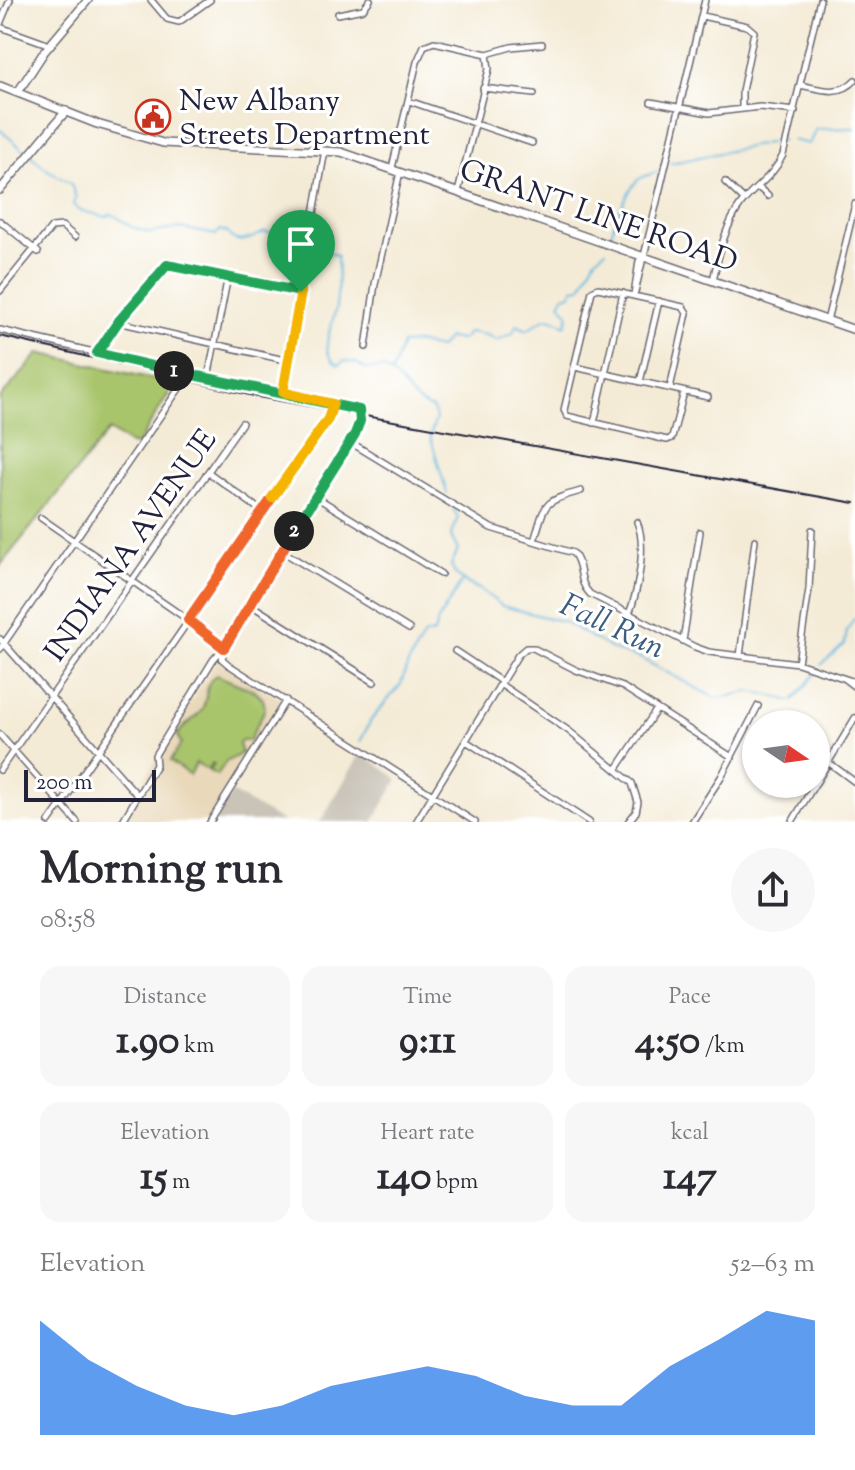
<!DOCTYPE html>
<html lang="en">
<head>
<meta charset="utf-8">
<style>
	body { margin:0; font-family:"Sorts Mill Goudy",serif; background:#f7f7f7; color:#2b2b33; height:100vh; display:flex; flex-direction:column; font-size:30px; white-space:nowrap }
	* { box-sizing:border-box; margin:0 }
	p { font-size:26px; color:#7c7c81 }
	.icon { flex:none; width:44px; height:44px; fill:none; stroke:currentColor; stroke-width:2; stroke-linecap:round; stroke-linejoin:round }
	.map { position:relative; height:822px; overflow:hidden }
	.drawer { display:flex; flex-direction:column; background:#fff; flex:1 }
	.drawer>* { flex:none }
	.needle { width:52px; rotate:103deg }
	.buttons { position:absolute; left:742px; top:710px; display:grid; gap:16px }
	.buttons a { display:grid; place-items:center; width:88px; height:88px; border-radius:50%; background:#fff; box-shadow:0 2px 6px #0004; font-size:40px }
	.scale { position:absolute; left:24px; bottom:20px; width:132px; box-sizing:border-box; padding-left:8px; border:4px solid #22223b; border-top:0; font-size:22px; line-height:28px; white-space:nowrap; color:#22223b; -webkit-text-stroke:6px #fff; paint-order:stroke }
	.pin { position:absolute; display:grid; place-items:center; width:68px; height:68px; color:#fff; margin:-82px -34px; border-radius:50% 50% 50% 0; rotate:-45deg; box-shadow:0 0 8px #0007 }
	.pin .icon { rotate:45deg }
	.km { position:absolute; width:40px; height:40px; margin:-20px; border-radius:50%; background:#222; color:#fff; font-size:22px; line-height:40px; text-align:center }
	.round { display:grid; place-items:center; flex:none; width:84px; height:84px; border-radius:42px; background:#f7f7f7 }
	.head { display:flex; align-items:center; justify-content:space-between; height:136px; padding:0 40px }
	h1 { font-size:44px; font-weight:700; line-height:60px }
	.stats { display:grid; grid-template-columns:repeat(3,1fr); gap:12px; height:136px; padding:8px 40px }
	.stats div { display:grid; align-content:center; border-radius:20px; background:#f7f7f7; text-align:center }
	.stats b { font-size:40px; font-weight:700 }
	.stats small { font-size:22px; font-weight:400 }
	.stats p { font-size:22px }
	.chart { height:224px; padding:16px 40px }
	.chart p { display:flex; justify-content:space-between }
	.chart svg { width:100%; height:144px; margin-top:8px; fill:#1a73e8; opacity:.7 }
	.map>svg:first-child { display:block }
	.built { fill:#e9d9ba }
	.industrial { fill:#c9c3b8 }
	.green { fill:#a9c56c; stroke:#667454; stroke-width:2 }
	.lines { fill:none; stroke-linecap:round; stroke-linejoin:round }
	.stream { stroke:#63b6df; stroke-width:2 }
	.street-casing { stroke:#6c6871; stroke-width:8 }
	.secondary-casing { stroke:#6c6871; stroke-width:10 }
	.street { stroke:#fff; stroke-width:5 }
	.secondary { stroke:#fff; stroke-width:7 }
	.rail { stroke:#22223b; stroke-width:2 }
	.split-1-casing { stroke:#fff; stroke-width:16 }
	.split-2-casing { stroke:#fff; stroke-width:16 }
	.split-3-casing { stroke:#fff; stroke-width:16 }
	.split-4-casing { stroke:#fff; stroke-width:16 }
	.split-1 { stroke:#22a559; stroke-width:10 }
	.split-2 { stroke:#22a559; stroke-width:10 }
	.split-3 { stroke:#f0652b; stroke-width:10 }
	.split-4 { stroke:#f5b400; stroke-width:10 }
	.labels { text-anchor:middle; stroke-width:6; stroke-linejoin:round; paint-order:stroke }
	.poi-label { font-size:30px; fill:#22223b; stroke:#fff; text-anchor:start }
	.street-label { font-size:30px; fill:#22223b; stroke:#fff }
	.water-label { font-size:32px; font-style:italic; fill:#3c5d7d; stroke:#fff }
</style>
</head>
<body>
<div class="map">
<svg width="855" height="822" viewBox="0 0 855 822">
	<rect width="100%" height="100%" fill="#fff"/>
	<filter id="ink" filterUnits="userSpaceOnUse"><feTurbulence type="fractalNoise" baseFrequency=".0125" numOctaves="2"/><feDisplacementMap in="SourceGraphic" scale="16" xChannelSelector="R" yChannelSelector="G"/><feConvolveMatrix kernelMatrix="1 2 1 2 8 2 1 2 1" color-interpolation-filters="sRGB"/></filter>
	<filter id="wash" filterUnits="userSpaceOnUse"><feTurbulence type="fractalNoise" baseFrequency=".006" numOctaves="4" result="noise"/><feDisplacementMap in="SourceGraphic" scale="32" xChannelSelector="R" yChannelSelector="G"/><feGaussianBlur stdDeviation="1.8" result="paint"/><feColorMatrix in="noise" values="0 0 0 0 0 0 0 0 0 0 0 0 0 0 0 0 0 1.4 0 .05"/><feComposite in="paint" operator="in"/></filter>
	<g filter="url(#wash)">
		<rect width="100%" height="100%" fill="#f4ebd6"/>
		<path class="built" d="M218,658L228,667L282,700L209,822H118Z"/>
		<path class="industrial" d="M361,753L398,779L373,822H320Z
			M232,793H233L283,822H215Z"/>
		<path class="green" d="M39,353L175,384L137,445L130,444L109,430L0,566V398Z
			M216,675L255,691L263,699L265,707C262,720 253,728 250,741L242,740L239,744L242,753L226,762L217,775L209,771L214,764L212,763L208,770L196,763L190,775L170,761L181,744L177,735C184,725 194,720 201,711C209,699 203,684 216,675Z"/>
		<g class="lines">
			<path class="stream" d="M0,130L48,170L71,184L76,198L73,204L79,210L106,217L112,214L134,228L150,233L180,228L216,235L220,230L227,232C236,248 252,238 265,232L315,246L337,256C338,271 338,292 336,307C333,328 316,350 338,365L344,361L357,363L365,369L383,368C408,382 405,400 433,409L436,418L430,436L447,493
				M792,140L809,144L816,129L855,128
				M671,163L782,140
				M610,239C612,226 628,188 639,179C644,176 652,174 657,172
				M392,372L402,344L418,343L439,348L448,338L462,340L469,332L486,335L497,340L513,333L516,325L528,330C544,318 548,313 565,326L569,315L560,303L564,296L571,294L573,288L581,287L596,258L606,250
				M453,509L458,517L451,536L458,550L451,565L455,574L463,581L481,590L502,606L564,622L614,650L640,658L715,698C727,699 736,693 748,692C763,691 778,699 793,701L815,674
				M821,665L845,644L847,630L855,618
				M360,742L371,720L401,684L407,666L424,635L434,633L438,620L462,581"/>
		</g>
	</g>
	<g filter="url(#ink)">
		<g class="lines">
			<g class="street-casing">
				<path id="street" d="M151,0L167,19L179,22L210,0
					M338,14L363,9L370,0
					M702,16L747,26L754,32L742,91V109
					M0,24L10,0
					M0,27L50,45
					M800,85C820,89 840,97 855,80
					M483,88L534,94
					M409,101L532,143
					M651,102L709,113L760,107L795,111
					M392,168L417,62L424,46L434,42L487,54L511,47L542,44
					M725,182L744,200
					M758,187L768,196
					M458,192L489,69L487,54
					M0,221L38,252
					M713,280C719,254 725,225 742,203C755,186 774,176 783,155L820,0
					M0,291L52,227L62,226L75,237
					M635,292L643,258
					M634,295L639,261L644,256L705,0
					M827,321L855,204
					M118,322L289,361
					M0,330L187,374L356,408L360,412L355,434L230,640L213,660L155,755L156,765L122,822
					M366,347L375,284L400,172
					M97,353L126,312L170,264L301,292
					M575,367L708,397
					M208,378L228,276
					M640,382L659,301
					M670,388L687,313L683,307L598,288L592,291L564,410L567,416L667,440L672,438L684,392
					M283,392L325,150
					M594,423L623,293
					M350,442L491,528L573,553C584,565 577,581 590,594L695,647L709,652L798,663L855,682
					M208,472L263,512
					M316,497L441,574
					M41,518L220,642L224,649L222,659L229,665L475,822
					M534,541C546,503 541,502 581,491
					M282,551L409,629
					M251,605L374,682
					M629,614C638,591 647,545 637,522
					M0,639L138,796
					M683,641L700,532
					M0,649L185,380L187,374
					M455,651L502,682
					M740,656L755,540
					M798,663L809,589L812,530
					M847,681L855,687
					M500,684L569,731L632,783L638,802L636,812L628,822
					M0,735L77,822
					M466,741L589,822
					M828,762L855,782
					M0,770L242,423
					M616,770L657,709
					M816,783L855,718
					M49,822L316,437L328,419L333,404
					M210,822L286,700
					M416,822L518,655L526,648H533L576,670L623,687L732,757
					M692,822L721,777L758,706
					M792,822L815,784"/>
			</g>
			<g class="secondary-casing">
				<path id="secondary" d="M0,86L97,124L163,143L341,152L855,330
					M18,92L44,52L88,0
					M0,190L66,111"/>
			</g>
			<use href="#street" class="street"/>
			<use href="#secondary" class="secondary"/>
			<path class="rail" d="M0,336L258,397L855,503"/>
		</g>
	</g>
	<g class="lines" filter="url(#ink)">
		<g class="split-1-casing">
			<path id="split-1" d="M174,371L97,353L118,322L167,265L301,292"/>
		</g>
		<g class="split-2-casing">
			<path id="split-2" d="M174,371L359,410L360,421L355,434L294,531"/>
		</g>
		<g class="split-3-casing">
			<path id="split-3" d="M272,498L188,620L224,648L294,531"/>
		</g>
		<g class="split-4-casing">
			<path id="split-4" d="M272,498L328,419L333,404L283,392L301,292"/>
		</g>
		<use href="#split-1" class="split-1"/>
		<use href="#split-2" class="split-2"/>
		<use href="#split-3" class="split-3"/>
		<use href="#split-4" class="split-4"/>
	</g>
	<defs>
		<g id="civic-ring" transform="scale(1.8)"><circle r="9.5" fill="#fff" stroke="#c8321e" stroke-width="1.5"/><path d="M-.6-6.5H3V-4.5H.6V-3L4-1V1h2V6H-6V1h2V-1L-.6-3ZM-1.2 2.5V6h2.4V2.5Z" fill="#c8321e"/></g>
	</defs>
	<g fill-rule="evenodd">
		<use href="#civic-ring" x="153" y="117"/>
	</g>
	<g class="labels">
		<g class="poi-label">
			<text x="179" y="110">New Albany<tspan x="179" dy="34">Streets Department</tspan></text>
		</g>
		<g class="street-label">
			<text transform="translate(599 215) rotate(19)" y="10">GRANT LINE ROAD</text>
			<text transform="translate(130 545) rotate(-55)" y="10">INDIANA AVENUE</text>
		</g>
		<g class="water-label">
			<text transform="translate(613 625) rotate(25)" y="11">Fall Run</text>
		</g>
	</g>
</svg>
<div class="buttons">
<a><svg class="needle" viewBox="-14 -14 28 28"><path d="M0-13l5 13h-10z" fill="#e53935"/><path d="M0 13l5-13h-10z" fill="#7c7c81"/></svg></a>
</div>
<div class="scale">200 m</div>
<div class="pin" style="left:301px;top:292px;background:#1e9e55"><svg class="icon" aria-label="arrive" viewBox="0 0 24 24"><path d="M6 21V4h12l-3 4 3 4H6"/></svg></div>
<b class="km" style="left:174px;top:371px">1</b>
<b class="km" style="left:294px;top:531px">2</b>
</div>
<section class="drawer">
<div class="head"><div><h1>Morning run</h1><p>08:58</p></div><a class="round"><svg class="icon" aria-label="share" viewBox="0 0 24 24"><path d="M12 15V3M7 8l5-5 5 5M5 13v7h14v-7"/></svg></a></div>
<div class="stats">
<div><p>Distance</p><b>1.90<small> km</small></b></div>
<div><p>Time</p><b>9:11</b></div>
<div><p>Pace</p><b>4:50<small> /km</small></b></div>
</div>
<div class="stats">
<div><p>Elevation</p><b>15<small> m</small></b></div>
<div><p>Heart rate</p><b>140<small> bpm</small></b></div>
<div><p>kcal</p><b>147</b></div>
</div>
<div class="chart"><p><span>Elevation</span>52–63 m</p>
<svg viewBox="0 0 160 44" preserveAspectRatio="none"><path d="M0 44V9L10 21L20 29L30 35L40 38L50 35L60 29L70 26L80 23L90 26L100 32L110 35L120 35L130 23L140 15L150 6L160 9V44z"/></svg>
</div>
</section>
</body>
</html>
